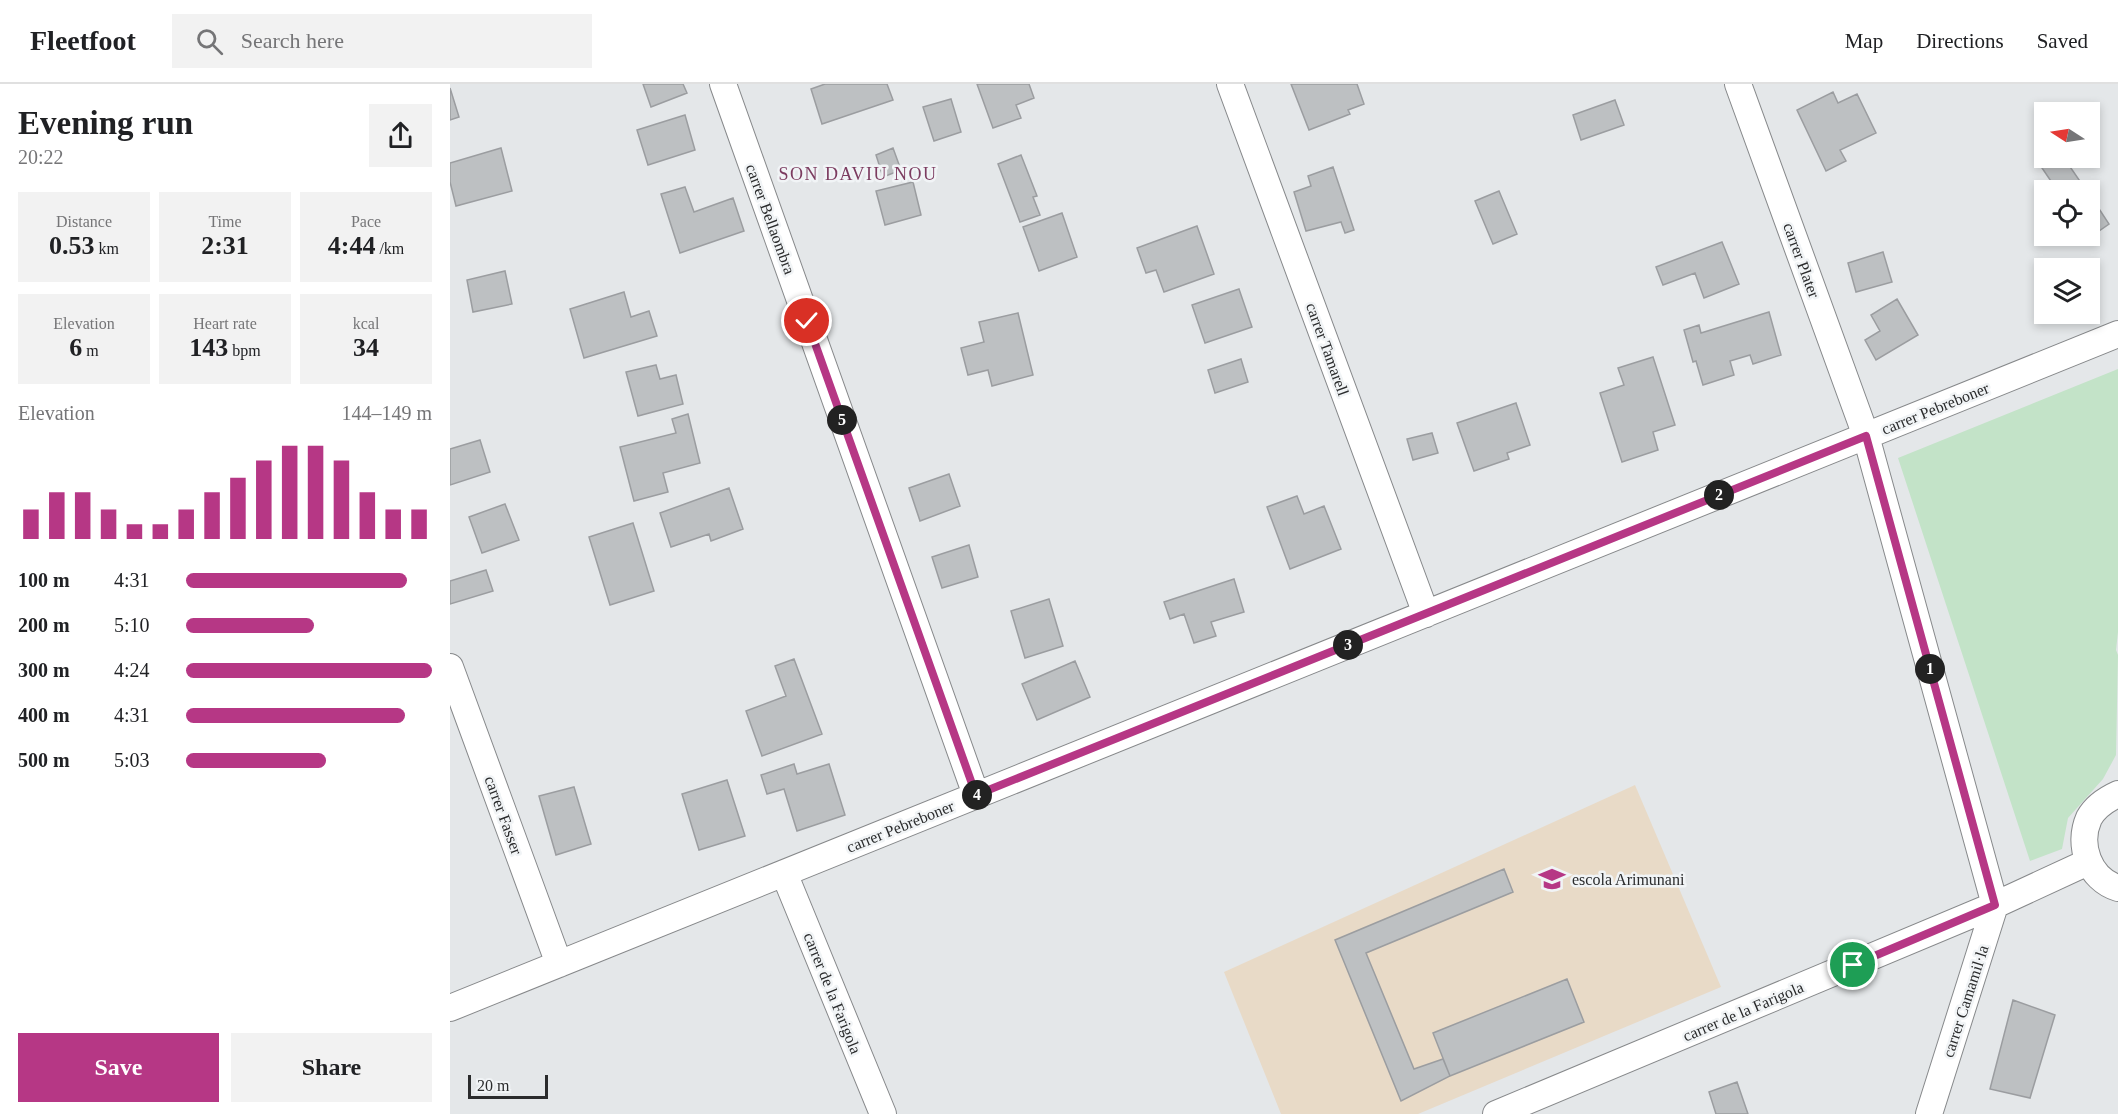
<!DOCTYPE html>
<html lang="en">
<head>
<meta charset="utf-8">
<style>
	body { margin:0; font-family:"Times New Roman",serif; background:#f2f2f2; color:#202124; height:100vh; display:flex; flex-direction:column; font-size:22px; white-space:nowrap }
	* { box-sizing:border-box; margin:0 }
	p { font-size:20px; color:#757577 }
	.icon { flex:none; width:33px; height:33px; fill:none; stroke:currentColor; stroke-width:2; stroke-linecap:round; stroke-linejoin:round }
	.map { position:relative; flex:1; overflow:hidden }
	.sheet { display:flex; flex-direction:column; background:#fff; width:450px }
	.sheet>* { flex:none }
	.needle { width:39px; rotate:282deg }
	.fabs { position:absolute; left:1584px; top:18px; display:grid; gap:12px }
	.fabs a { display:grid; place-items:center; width:66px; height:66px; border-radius:0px; background:#fff; box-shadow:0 3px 9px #0003; font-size:30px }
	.scale { position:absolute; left:18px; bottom:15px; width:80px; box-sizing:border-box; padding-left:6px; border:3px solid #2a2b2c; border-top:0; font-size:16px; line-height:21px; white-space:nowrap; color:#2a2b2c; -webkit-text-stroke:4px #f1f4f6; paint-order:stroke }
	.pin { position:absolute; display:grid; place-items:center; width:51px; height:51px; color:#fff; margin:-26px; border:3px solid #fff; border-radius:50%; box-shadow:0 2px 6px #0007 }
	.km { position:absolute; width:30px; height:30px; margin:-15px; border-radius:50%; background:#222; color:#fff; font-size:16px; line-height:30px; text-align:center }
	.round { display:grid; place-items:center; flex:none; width:63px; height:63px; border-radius:0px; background:#f2f2f2 }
	.overview { display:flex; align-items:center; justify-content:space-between; height:102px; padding:0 18px }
	h1 { font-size:33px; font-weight:700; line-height:45px }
	.stats { display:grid; grid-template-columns:repeat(3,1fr); gap:9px; height:102px; padding:6px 18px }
	.stats div { display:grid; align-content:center; border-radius:0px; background:#f2f2f2; text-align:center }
	.stats b { font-size:26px; font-weight:700 }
	.stats small { font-size:16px; font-weight:400 }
	.stats p { font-size:16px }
	.chart { height:168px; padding:12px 18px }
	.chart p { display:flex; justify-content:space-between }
	.chart svg { width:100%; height:108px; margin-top:6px; stroke:#b63785; stroke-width:6 }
	.cta { display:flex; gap:12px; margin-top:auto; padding:12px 18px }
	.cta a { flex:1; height:69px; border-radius:0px; background:#b63785; color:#fff; font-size:24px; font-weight:700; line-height:69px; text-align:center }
	.cta a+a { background:#f2f2f2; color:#202124 }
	ul { padding:0 18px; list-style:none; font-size:20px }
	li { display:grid; grid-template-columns:96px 72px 1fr; align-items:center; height:45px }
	li i { height:15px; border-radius:8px; background:#b63785 }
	header { display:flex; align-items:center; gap:36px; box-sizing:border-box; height:84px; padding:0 30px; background:#fff; border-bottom:2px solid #e0e0e0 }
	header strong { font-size:28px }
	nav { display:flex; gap:33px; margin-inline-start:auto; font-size:21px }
	.search { width:420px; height:54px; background:#f2f2f2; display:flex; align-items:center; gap:15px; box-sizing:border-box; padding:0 21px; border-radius:0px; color:#757577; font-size:22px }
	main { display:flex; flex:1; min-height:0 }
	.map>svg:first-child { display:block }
	.education { fill:#e8dac7 }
	.green { fill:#c3e3c8 }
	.building { fill:#bdc0c2; stroke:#9b9da0; stroke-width:1.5 }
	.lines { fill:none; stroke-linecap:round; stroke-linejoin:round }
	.minor-casing { stroke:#87898b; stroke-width:28 }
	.minor { stroke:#fff; stroke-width:26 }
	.route-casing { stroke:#fff; stroke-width:12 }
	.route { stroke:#b63785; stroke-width:8 }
	.labels { text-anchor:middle; stroke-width:5; stroke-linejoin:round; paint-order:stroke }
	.street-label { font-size:16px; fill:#2a2b2c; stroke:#f1f4f6 }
	.poi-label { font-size:16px; fill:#2a2b2c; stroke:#f1f4f6; text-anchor:start }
	.neighbourhood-label { font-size:18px; letter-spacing:1.5px; fill:#7c3c60; stroke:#f1f4f6 }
</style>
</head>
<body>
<header>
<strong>Fleetfoot</strong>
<div class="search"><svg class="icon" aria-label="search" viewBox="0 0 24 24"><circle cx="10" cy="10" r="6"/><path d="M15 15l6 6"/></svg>Search here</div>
<nav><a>Map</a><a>Directions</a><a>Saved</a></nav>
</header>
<main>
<section class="sheet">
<div class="overview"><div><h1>Evening run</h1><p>20:22</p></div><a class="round"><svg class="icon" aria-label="share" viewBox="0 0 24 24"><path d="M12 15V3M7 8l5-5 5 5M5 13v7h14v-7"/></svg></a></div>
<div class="stats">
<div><p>Distance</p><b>0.53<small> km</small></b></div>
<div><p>Time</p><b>2:31</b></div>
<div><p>Pace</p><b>4:44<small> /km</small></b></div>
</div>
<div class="stats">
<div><p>Elevation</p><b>6<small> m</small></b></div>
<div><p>Heart rate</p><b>143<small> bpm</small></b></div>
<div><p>kcal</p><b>34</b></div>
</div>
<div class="chart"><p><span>Elevation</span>144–149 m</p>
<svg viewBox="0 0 160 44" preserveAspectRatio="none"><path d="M5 44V32M15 44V25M25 44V25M35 44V32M45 44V38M55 44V38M65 44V32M75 44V25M85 44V19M95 44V12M105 44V6M115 44V6M125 44V12M135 44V25M145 44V32M155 44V32"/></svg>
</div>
<ul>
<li><b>100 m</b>4:31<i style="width:90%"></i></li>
<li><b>200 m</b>5:10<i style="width:52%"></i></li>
<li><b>300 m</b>4:24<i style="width:100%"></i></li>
<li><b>400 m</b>4:31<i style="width:89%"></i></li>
<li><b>500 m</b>5:03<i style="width:57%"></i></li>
</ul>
<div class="cta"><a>Save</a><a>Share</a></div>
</section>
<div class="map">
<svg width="1668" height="1030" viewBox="0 0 1668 1030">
	<rect width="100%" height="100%" fill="#e4e7e9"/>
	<path class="education" d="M1185,701L1271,903L968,1030H831L774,888Z"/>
	<path class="green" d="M1668,285V548L1666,566L1668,571L1666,671L1653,695L1618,734L1612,765L1580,777L1448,374Z"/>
	<path class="building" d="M193,0H233L237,9L201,23Z
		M375,0H437L443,16L372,40L361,5Z
		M527,0H579L584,14L566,21L571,34L543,44Z
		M841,0H907L914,20L898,26L900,30L859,46Z
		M0,4L9,33L0,36Z
		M1383,8L1388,19L1407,10L1426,49L1390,66L1396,77L1376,87L1347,26Z
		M501,15L511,48L484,57L473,23Z
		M1165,16L1174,41L1131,56L1123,31Z
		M235,31L245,66L198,81L187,46Z
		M51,64L62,107L6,122L0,98V79Z
		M443,64L451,86L433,93L426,71Z
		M571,71L587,112L583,113L590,131L570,138L548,80Z
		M1608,74H1614L1636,106H1607L1592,84Z
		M883,83L904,146L895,149L891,138L856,147L844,108L861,102L858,92Z
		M463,98L471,131L435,141L426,107Z
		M235,103L244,128L283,114L294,147L230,169L211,110Z
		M1049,107L1067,150L1043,160L1025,117Z
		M1640,111L1659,140L1639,154L1638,152H1640Z
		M612,129L627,173L589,187L573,143Z
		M747,142L764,190L714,208L706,186L696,189L687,164Z
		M1272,158L1289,200L1254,214L1245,189L1213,201L1206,183Z
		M1433,168L1442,198L1406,208L1398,179Z
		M55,187L62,220L23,228L17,196Z
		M789,205L802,243L755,259L742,221Z
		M174,208L181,233L199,227L207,252L134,274L120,225Z
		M1447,215L1468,251L1426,276L1415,256L1430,247L1421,231Z
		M1319,228L1331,271L1303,280L1300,271L1280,277L1284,291L1253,301L1246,277L1243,278L1234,246L1249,241L1251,249Z
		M568,229L583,291L542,302L538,286L518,291L511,264L534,258L529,238Z
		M1203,273L1225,341L1203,348L1208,366L1172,378L1150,309L1174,301L1168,284Z
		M791,275L798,298L765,309L758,286Z
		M206,281L210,295L226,291L233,320L188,332L176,288Z
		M1066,319L1080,361L1057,369L1059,375L1024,387L1007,339Z
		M238,330L250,379L213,389L218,408L184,417L170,363L226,349L222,335Z
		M982,349L988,369L963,376L957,355Z
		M30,356L40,388L0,401V365Z
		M499,390L510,422L470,437L459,404Z
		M279,404L293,445L261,457L259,450L221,463L210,429Z
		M847,412L854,430L874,422L891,465L840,485L817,423Z
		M55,420L69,456L32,469L19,433Z
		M183,439L204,507L160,521L139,453Z
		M519,461L528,493L492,504L482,473Z
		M36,486L43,507L0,520V497Z
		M784,495L794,528L761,538L766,552L744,559L734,530L720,535L714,518Z
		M599,515L613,562L575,574L561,527Z
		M344,575L372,650L312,672L296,627L336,612L325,582Z
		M625,577L640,613L587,636L572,600Z
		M344,680L347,690L379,680L395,731L347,747L334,705L317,710L311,691Z
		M277,696L295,752L249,766L232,710Z
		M124,703L141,760L106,771L89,712Z
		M1054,785L1063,808L916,869L964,985L993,975L1000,992L951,1017L885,856Z
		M1117,895L1134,938L1000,992L983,949Z
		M1563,916L1605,931L1580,1014L1540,1005Z
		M1287,998L1298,1030H1266L1259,1008Z"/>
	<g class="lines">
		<g class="minor-casing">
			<path id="minor" d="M273,0L526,711
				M780,0L976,530
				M1288,0L1416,352L1545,821L1479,1030
				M0,583L109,880
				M1668,710C1657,715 1645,723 1639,734C1627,761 1639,795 1668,804
				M334,789L433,1030
				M0,924L1668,250
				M1046,1030L1545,821L1638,778"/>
		</g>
		<use href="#minor" class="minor"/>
	</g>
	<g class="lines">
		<g class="route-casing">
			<path id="route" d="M357,237L526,711L1416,352L1545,821L1403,881"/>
		</g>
		<use href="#route" class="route"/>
	</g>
	<defs>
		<g id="school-bare" transform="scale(2.07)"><path d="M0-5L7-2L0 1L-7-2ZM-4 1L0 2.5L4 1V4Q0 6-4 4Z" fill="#b63785" stroke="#f1f4f6" stroke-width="2.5" paint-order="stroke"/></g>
	</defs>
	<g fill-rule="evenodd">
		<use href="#school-bare" x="1102" y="795"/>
	</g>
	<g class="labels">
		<g class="street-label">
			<text transform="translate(321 135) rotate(70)" y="6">carrer Bellaombra</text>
			<text transform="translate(1352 176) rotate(70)" y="6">carrer Plater</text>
			<text transform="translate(878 265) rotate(70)" y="6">carrer Tamarell</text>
			<text transform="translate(1485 324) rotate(-22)" y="6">carrer Pebreboner</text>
			<text transform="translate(54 731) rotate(70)" y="6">carrer Fasser</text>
			<text transform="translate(450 742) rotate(-22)" y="6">carrer Pebreboner</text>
			<text transform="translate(383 909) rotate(68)" y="6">carrer de la Farigola</text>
			<text transform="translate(1515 917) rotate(-72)" y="6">carrer Camamil·la</text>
			<text transform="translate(1293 927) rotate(-23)" y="6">carrer de la Farigola</text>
		</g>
		<g class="poi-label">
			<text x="1122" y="801">escola Arimunani</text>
		</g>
		<g class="neighbourhood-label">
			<text x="408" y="96">SON DAVIU NOU</text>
		</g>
	</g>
</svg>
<div class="fabs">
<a><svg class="needle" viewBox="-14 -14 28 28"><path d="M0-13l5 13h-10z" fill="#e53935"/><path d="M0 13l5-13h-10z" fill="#757577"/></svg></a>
<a><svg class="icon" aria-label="locate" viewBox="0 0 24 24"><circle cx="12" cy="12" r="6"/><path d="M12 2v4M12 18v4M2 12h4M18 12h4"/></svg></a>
<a><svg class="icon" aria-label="layers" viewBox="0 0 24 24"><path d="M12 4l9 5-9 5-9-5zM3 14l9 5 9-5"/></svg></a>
</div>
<div class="scale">20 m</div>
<div class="pin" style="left:1403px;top:881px;background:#1e9e55"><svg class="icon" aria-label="arrive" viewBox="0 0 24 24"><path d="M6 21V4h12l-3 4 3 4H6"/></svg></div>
<div class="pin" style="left:357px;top:237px;background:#d93025"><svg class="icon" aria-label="check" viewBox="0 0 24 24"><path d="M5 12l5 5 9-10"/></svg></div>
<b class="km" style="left:1480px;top:585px">1</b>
<b class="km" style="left:1269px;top:411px">2</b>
<b class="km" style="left:898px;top:561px">3</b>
<b class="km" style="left:527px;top:711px">4</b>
<b class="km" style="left:392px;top:336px">5</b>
</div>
</main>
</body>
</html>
